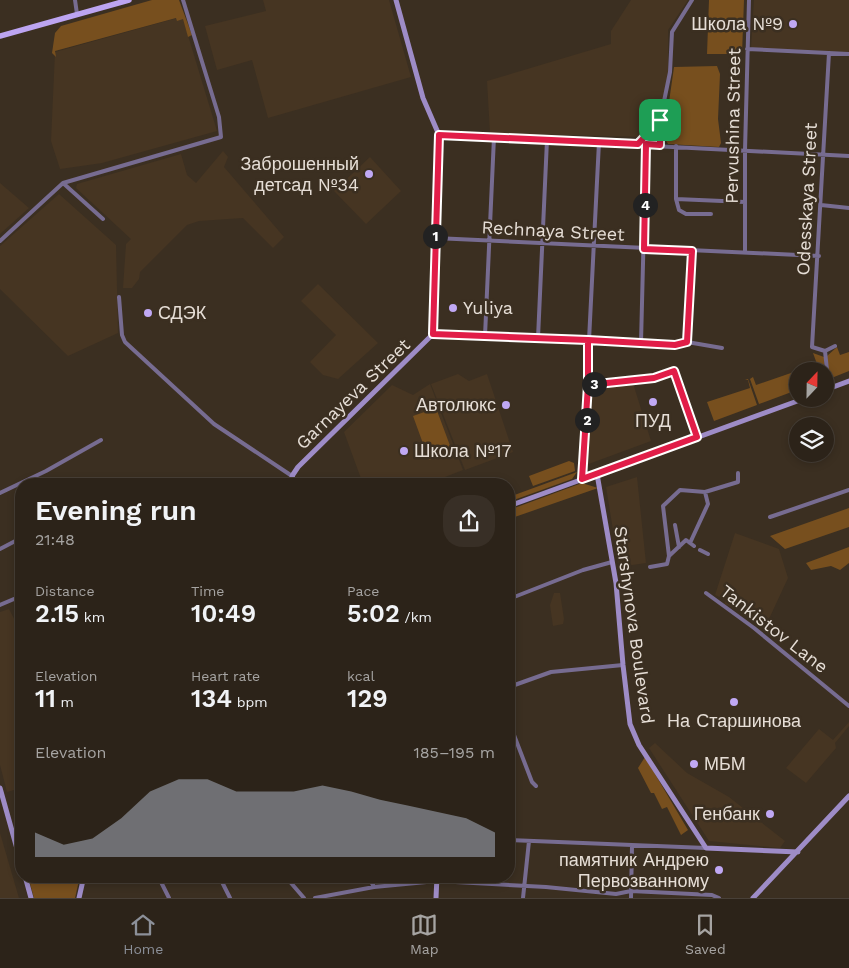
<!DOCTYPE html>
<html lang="en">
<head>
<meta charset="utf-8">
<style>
	body { margin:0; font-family:"Work Sans",sans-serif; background:#382f26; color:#f1f3f6; height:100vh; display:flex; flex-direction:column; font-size:19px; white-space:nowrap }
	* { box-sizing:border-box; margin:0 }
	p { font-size:16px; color:#a6a4a2 }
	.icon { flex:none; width:28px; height:28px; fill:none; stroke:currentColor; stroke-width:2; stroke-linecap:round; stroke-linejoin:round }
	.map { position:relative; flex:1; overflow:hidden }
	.panel { position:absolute; left:15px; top:478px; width:500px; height:405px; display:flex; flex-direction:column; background:#2c2319; border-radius:20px; box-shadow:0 2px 8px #0003,0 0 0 1px #484038 }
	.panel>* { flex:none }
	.needle { width:32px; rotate:22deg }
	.tools { position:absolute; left:789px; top:362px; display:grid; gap:10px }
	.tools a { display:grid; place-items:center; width:45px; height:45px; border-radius:50%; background:#2c2319; box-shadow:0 2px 8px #0003,0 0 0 1px #484038; font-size:25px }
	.pin { position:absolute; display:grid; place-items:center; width:42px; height:42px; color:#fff; margin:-21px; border-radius:10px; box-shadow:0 2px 8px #0006 }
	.km { position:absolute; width:25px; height:25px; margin:-12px; border-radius:50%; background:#222; color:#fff; font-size:14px; line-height:25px; text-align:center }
	.round { display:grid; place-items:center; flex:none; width:52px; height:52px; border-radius:20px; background:#382f26 }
	.summary { display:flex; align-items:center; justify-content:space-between; height:85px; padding:0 20px }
	h1 { font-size:28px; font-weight:600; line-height:38px }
	.stats { display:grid; grid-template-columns:repeat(3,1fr); gap:8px; height:85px; padding:5px 20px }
	.stats div { display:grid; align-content:center }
	.stats b { font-size:25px; font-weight:600 }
	.stats small { font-size:14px; font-weight:400 }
	.stats p { font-size:14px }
	.chart { height:140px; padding:10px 20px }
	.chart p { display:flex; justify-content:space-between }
	.chart svg { width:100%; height:90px; margin-top:5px; fill:#8c9099; opacity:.7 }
	.menu { display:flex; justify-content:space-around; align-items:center; height:70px; border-top:1px solid #484038; background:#2c2319; font-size:14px; color:#a6a4a2 }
	.menu a { display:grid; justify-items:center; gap:2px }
	.menu .on { color:#8c9099 }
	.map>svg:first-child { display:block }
	.built { fill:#463522 }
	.green { fill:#774f1e }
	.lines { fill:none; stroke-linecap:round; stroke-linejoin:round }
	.street { stroke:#776c91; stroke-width:4 }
	.secondary { stroke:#9e8cc7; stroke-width:5 }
	.primary { stroke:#bca4f1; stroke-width:5.5 }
	.route-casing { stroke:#fff; stroke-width:10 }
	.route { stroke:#e11d48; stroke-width:6 }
	.poi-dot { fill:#c0a8f4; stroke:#3b2f21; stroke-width:2 }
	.labels { text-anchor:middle; stroke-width:5; stroke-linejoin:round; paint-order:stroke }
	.poi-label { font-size:18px; fill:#e6ded6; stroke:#3b2f21; text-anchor:end }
	.street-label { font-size:18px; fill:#e6ded6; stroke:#3b2f21 }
</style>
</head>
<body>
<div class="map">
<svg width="849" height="898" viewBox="0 0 849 898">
	<rect width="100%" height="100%" fill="#3b2f21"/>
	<path class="built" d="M263,0H389L411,77L268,118L252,60L217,70L205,26L266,11Z
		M631,0H688L668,30V72L661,114L646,137L490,133L487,81L611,44V31Z
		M754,0H849V52L751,48Z
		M177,18L183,19L217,131L102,163L60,169L51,141L55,52Z
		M223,151L228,157L224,167L284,237L273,248L243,218L199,221L187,225L140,272L139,279L132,288H123L126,244L131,239L76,188L77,184L181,154L187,175L196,183Z
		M370,157L401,191L366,224L334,191Z
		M0,183L29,208L0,234Z
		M59,194L116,245L118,333L68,356L0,289V246Z
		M318,284L378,343L338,379L323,375L310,362L336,335L301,301Z
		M458,374L469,381L487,374L513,452L465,470L431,384Z
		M632,380L651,441L586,465L590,387Z
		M430,384L463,470L427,484H363L344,432L392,385L413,395Z
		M637,477L646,563L619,567L606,487Z
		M735,533L779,549L788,578L768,621L724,604L726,600L715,595Z
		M554,593H560L564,619L563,624L553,626L550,605Z
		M9,609L21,632V788L7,792L0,765V612Z
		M849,722V726L835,743L836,748L806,783L786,768L819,729L833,740Z
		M655,743L687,773L729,797L785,841L780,848L709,841L649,748Z
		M0,833L19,898H0Z"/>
	<path class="green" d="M152,0H179L192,35L188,37L183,19L177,21L176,18L55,51L56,57L52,53L55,33L61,26Z
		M709,0H744L742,54H707Z
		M717,66L720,74L718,119L721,143L719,147L668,144L664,137L674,67Z
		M837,347L840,355L849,352V371L829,379L827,356Z
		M813,353L824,357L825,371H798L797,390L759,404L750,379L753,377L756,385L817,364Z
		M748,379L757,405L714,421L707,402L750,388L748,380H745Z
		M436,408L452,451L429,460L413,416Z
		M569,461L574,463L575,471L533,486L529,476Z
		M577,472L572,479L511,501L509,500V497Z
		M582,483L598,488L509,519V510Z
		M849,508V527L785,549L770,536Z
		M849,547V563L840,570L831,566L811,570L806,563Z
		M645,757L688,830L681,835L667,807L662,809L654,793H651L638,768Z
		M28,876H80L75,898H34Z"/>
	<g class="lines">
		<path class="street" d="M75,0L77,14
			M747,49L849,54
			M829,53L812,347L825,351L835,346
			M660,121V145
			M439,135L849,156
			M638,144L660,121L670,72L672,32L692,0
			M676,146V199L745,202
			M63,183L103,219
			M676,199L679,210L686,214H711
			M821,205L849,208
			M435,238L819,256
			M0,241L63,183L221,137L219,117L183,0
			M745,253V150L749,0
			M119,297L122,335L125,342L214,424L292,476
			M433,334L675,345L687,342L722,348
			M485,336L494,137
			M538,338L547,140
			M687,342L692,251
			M641,343L646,144
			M825,351L829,389
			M588,385L655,378L674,371L697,437
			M582,479L599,142
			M0,493L46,471L101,440
			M770,517L849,490
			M675,525L679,547
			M690,543L708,504L705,492
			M694,546L686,540L669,556L663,506L680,490L705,492L738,482V473
			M0,549L21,538
			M700,550L708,554
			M650,567L667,564L669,556
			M706,593L754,628L849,706
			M509,599L583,570L612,562
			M0,605L21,596
			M509,687L551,672L623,665
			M509,722L532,782L536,786
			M509,840L706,848
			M158,876L169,898
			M219,876L230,898
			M285,876L304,898
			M368,876L374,887
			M315,898L374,887L437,881L546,887L616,894L631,891L712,895L719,898
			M523,898L529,841
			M631,898L632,846"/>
		<path class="secondary" d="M825,390L849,381
			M597,474L616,583L623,665L630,724L639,745L706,848L798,852
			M295,484L292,476L298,467L433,334L439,135L423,98L396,0
			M509,506L803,399
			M0,788L21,863
			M25,876L31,898
			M79,898L84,876
			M436,898L437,876
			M753,898L849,796"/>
		<path class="primary" d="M0,36L129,0"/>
	</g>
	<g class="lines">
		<g class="route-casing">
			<path id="route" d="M660,120L638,144L439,135L433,334L588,340V385L582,479L697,437L674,371L654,378L588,385V340L675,345L687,342L692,251L644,249L646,144L660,145V120"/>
		</g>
		<use href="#route" class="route"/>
	</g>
	<g class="poi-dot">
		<circle cx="793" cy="24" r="5"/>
		<circle cx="369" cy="174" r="5"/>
		<circle cx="453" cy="308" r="5"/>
		<circle cx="148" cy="313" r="5"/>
		<circle cx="653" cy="402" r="5"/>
		<circle cx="506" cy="405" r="5"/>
		<circle cx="404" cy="451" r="5"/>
		<circle cx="734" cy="702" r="5"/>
		<circle cx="694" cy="764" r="5"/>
		<circle cx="770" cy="814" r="5"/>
		<circle cx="719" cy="870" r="5"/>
	</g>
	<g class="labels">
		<g class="poi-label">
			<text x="783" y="30">Школа №9</text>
			<text x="359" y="170">Заброшенный<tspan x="359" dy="21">детсад №34</tspan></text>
			<text x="463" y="314" text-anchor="start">Yuliya</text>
			<text x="158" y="319" text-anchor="start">СДЭК</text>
			<text x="496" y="411">Автолюкс</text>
			<text x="653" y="427" text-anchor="middle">ПУД</text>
			<text x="414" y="457" text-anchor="start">Школа №17</text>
			<text x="734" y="727" text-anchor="middle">На Старшинова</text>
			<text x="704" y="770" text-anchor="start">МБМ</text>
			<text x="760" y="820">Генбанк</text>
			<text x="709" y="866">памятник Андрею<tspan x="709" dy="21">Первозванному</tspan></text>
		</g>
		<g class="street-label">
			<text transform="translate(733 126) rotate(-89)" y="6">Pervushina Street</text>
			<text transform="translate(807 199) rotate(-87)" y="6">Odesskaya Street</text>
			<text transform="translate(553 231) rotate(3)" y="6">Rechnaya Street</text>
			<text transform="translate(353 394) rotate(-44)" y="6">Garnayeva Street</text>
			<text transform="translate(634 625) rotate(82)" y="6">Starshynova Boulevard</text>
			<text transform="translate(774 629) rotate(38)" y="6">Tankistov Lane</text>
		</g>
	</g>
</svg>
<div class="tools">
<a><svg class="needle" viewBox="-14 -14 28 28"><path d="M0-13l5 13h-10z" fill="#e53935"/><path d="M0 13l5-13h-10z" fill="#a6a4a2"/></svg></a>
<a><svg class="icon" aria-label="layers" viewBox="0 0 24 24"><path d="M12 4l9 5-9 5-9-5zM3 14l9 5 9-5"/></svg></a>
</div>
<div class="pin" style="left:660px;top:120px;background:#1e9e55"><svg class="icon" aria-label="arrive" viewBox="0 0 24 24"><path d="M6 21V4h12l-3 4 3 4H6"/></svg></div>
<b class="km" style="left:435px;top:236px">1</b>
<b class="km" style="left:587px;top:420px">2</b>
<b class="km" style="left:594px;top:384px">3</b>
<b class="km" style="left:645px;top:205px">4</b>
<section class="panel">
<div class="summary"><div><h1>Evening run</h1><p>21:48</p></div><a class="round"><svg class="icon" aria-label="share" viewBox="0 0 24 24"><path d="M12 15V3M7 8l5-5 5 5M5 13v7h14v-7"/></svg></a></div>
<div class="stats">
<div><p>Distance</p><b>2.15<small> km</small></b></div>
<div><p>Time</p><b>10:49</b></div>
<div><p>Pace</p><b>5:02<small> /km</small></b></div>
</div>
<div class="stats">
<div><p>Elevation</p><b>11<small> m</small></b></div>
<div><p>Heart rate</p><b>134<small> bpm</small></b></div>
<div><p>kcal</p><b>129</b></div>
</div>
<div class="chart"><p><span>Elevation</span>185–195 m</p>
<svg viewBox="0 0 160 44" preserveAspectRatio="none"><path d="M0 44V32L10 38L20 35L30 25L40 12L50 6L60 6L70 12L80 12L90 12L100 9L110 12L120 16L130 19L140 22L150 25L160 32V44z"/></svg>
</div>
</section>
</div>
<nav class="menu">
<a class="on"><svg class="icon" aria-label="home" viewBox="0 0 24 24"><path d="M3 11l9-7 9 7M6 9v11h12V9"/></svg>Home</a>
<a><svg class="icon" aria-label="map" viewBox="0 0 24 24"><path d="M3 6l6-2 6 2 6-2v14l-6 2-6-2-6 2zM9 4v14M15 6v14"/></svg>Map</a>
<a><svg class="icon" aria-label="saved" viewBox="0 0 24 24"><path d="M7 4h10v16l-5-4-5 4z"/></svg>Saved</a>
</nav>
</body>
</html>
